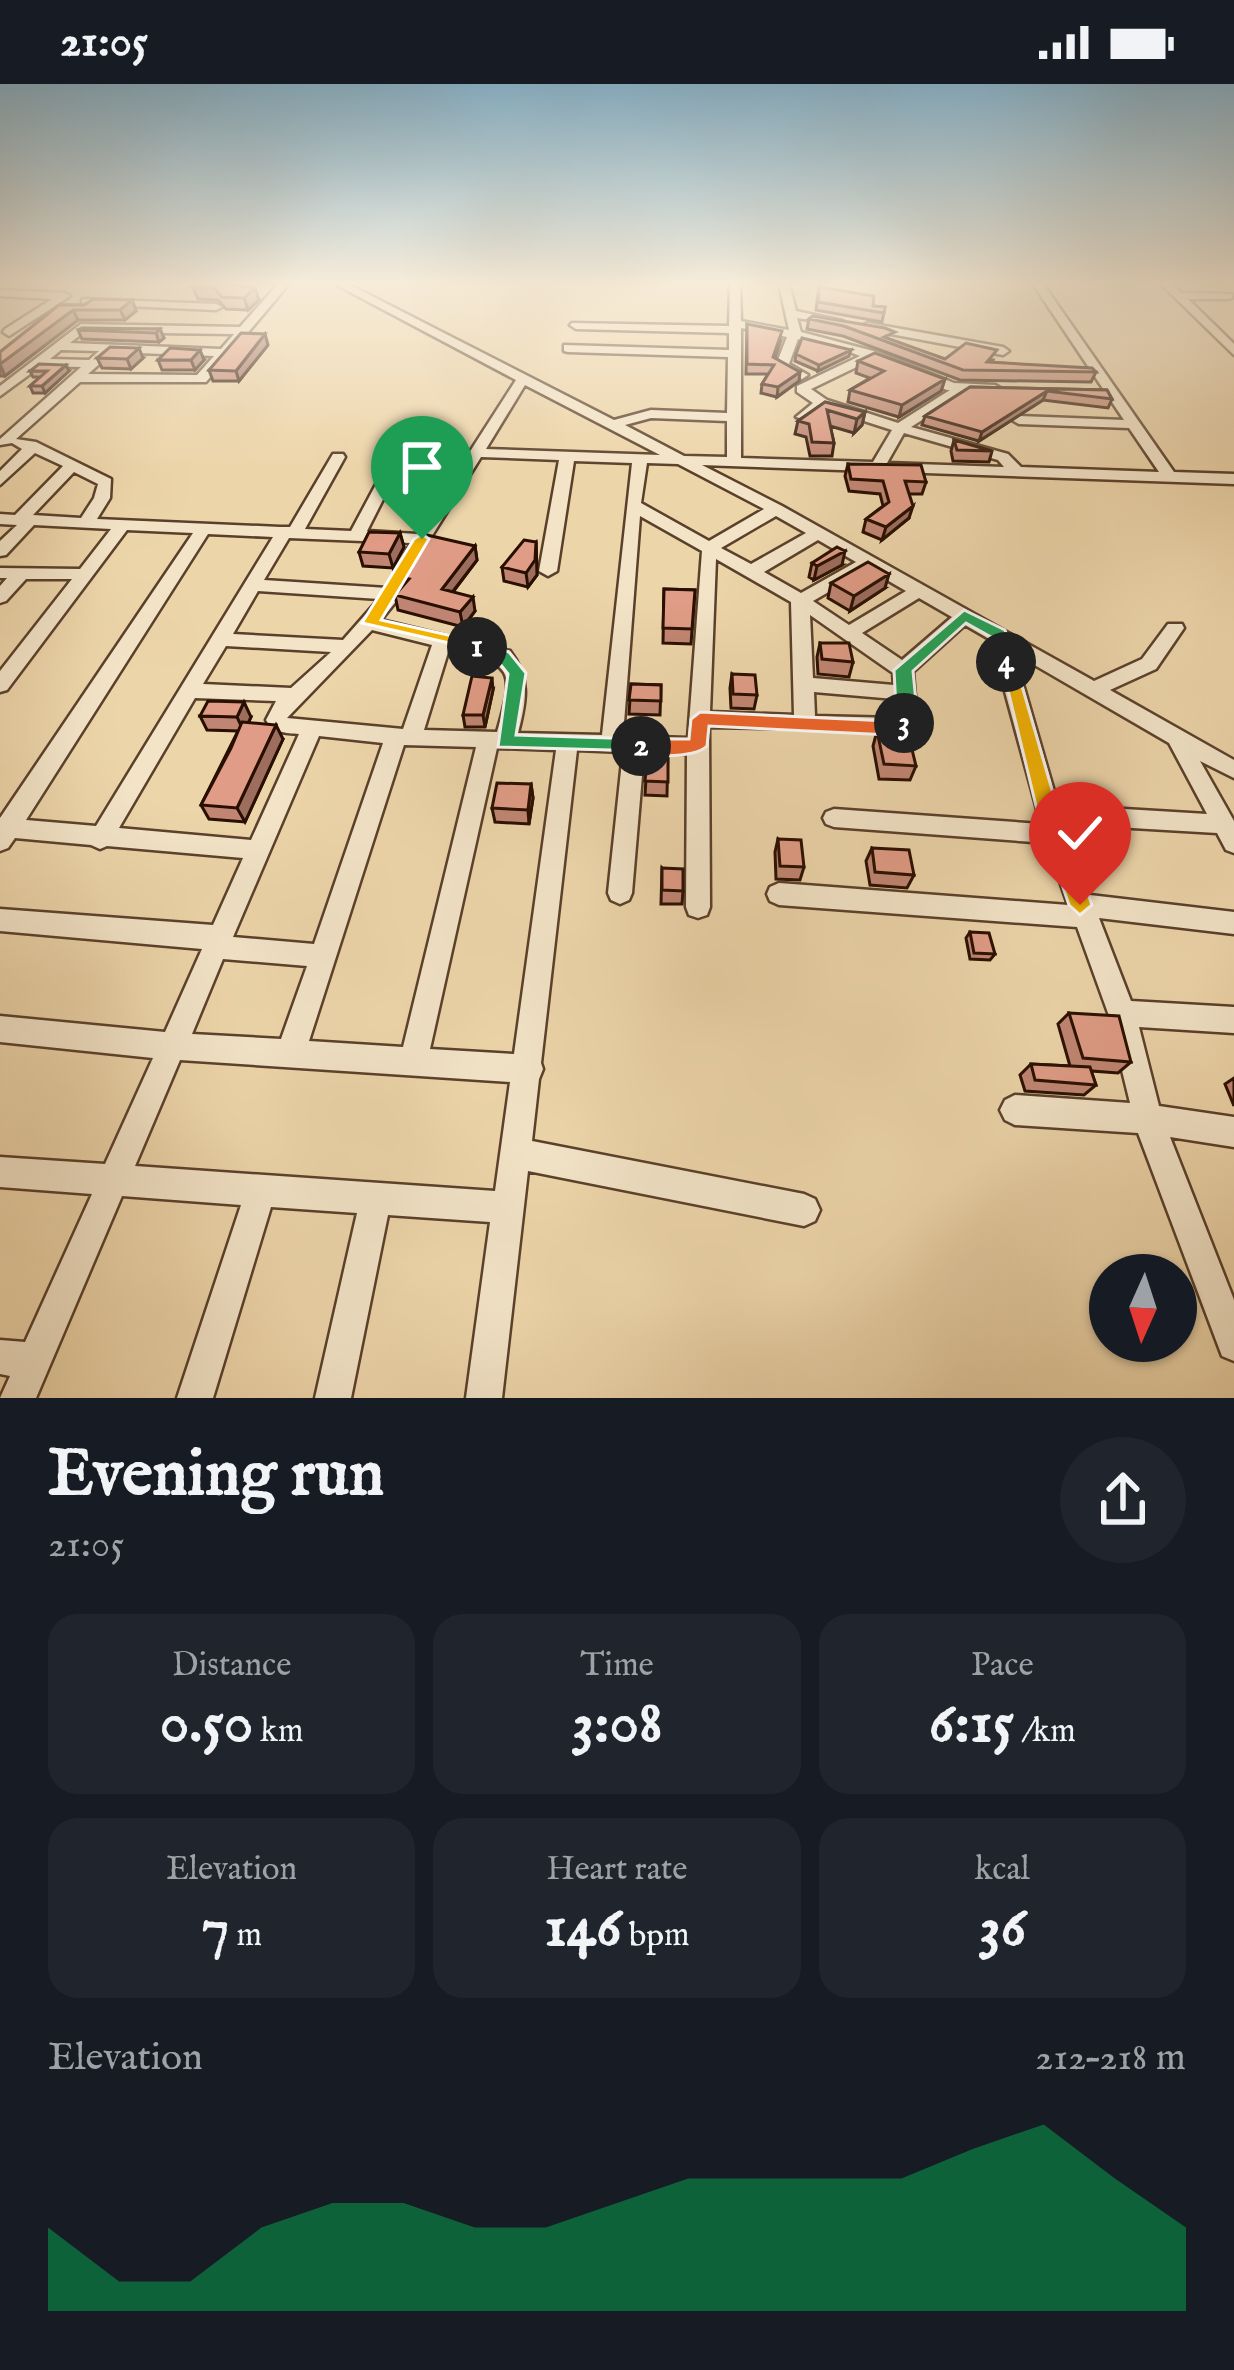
<!DOCTYPE html>
<html lang="en">
<head>
<meta charset="utf-8">
<style>
	body { margin:0; font-family:"IM FELL English",serif; background:#20242c; color:#f1f3f6; height:100vh; display:flex; flex-direction:column; font-size:45px; white-space:nowrap }
	* { box-sizing:border-box; margin:0 }
	p { font-size:39px; color:#9ea1a6 }
	.icon { flex:none; width:66px; height:66px; fill:none; stroke:currentColor; stroke-width:2; stroke-linecap:round; stroke-linejoin:round }
	.map { position:relative; height:1314px; overflow:hidden }
	.drawer { display:flex; flex-direction:column; background:#171b24; flex:1 }
	.drawer>* { flex:none }
	.needle { width:78px; rotate:183deg }
	.fabs { position:absolute; left:1089px; top:1170px; display:grid; gap:24px }
	.fabs a { display:grid; place-items:center; width:108px; height:108px; border-radius:50%; background:#171b24; box-shadow:0 3px 9px #0004; font-size:60px }
	.pin { position:absolute; display:grid; place-items:center; width:102px; height:102px; color:#fff; margin:-123px -51px; border-radius:50% 50% 50% 0; rotate:-45deg; box-shadow:0 0 12px #0007 }
	.pin .icon { rotate:45deg }
	.km { position:absolute; width:60px; height:60px; margin:-30px; border-radius:50%; background:#222; color:#fff; font-size:33px; line-height:60px; text-align:center }
	.round { display:grid; place-items:center; flex:none; width:126px; height:126px; border-radius:63px; background:#20242c }
	.headline { display:flex; align-items:center; justify-content:space-between; height:204px; padding:0 48px }
	h1 { font-size:66px; font-weight:800; line-height:90px }
	.metrics { display:grid; grid-template-columns:repeat(3,1fr); gap:18px; height:204px; padding:12px 48px }
	.metrics div { display:grid; align-content:center; border-radius:30px; background:#20242c; text-align:center }
	.metrics b { font-size:60px; font-weight:800 }
	.metrics small { font-size:33px; font-weight:400 }
	.metrics p { font-size:33px }
	.chart { height:336px; padding:24px 48px }
	.chart p { display:flex; justify-content:space-between }
	.chart svg { width:100%; height:216px; margin-top:12px; fill:#0b8043; opacity:.7 }
	.status { display:flex; justify-content:space-between; align-items:center; height:84px; padding:0 60px; background:#171b24; direction:ltr }
	.status svg { height:33px; fill:currentColor }
	.map>svg:first-child { display:block }
	.lines { fill:none; stroke-linecap:round; stroke-linejoin:round }
	.minor-casing { stroke:#5a402b; stroke-width:5 }
	.minor { fill:#f3e4c8; fill-rule:evenodd }
	.wall { fill:#c18673; stroke:#290f01; stroke-width:3 }
	.shaded-wall { fill:#9d6d5e; stroke:#290f01; stroke-width:3 }
	.building { fill:#e09c86; stroke:#290f01; stroke-width:3 }
	.split-1 { fill:#f5b400; stroke:#fff; stroke-width:3 }
	.split-2 { fill:#22a559; stroke:#fff; stroke-width:3 }
	.split-3 { fill:#f0652b; stroke:#fff; stroke-width:3 }
	.split-4 { fill:#22a559; stroke:#fff; stroke-width:3 }
	.split-5 { fill:#f5b400; stroke:#fff; stroke-width:3 }
</style>
</head>
<body>
<div class="status"><b>21:05</b><svg viewBox="0 0 49 12"><path d="M0 12V9h3v3zM5 12V6h3v6zM10 12V3h3v9zM15 12V0h3v12zM26 1h20v11H26zM47 4h2v5h-2z"/></svg></div>
<div class="map">
<svg width="1234" height="1314" viewBox="0 0 1234 1314">
	<rect width="100%" height="100%" fill="#edd5aa"/>
	<filter id="stains"><feTurbulence type="fractalNoise" baseFrequency=".00167" numOctaves="4"/><feColorMatrix values="0 0 0 0 .2 0 0 0 0 .09 0 0 0 0 .02 0 0 0 .5 -.17"/></filter>
	<radialGradient id="worn" r=".72"><stop offset=".6" stop-color="#630" stop-opacity="0"/><stop offset="1" stop-color="#630" stop-opacity=".3"/></radialGradient>
	<g class="lines">
		<g class="minor-casing">
			<path id="minor" d="M278,200H289L206,298H80L16,355L36,358L111,395L110,414L97,435L280,443H290L333,370H343L345,373L305,445L351,447L389,376L396,372L403,376L367,447L417,450L516,296L335,200H348L614,336L651,326L727,329L728,273L568,268L564,267V261L729,266V249L576,245L570,241L572,239L729,242L730,200H740L741,237L789,246L779,200H789L796,227L843,237L837,240L797,234L801,248L877,268L954,299L995,301L1002,305L995,309L966,308L911,343L1008,370L1021,383L1159,388L1129,344L1019,340L1012,336L1019,332L1124,336L1033,200H1043L1174,388L1234,390V400L702,381L782,422L1094,597L1142,575L1168,540H1182L1184,544L1156,585L1110,606L1234,676V694L1200,677L1234,737V769L1226,766L1217,749L1064,740L1090,811L1234,828V850L1099,834L1131,917L1234,923V949L1139,943L1159,1022L1234,1033V1063L1170,1053L1234,1216V1277L1222,1272L1138,1049L1015,1041L1005,1036L1000,1026L1005,1016L1015,1011L1130,1019L1108,929L1077,843L779,821L770,817L767,810L770,803L779,799L1068,821L1047,759L834,743L826,740L823,734L826,728L834,725L1041,740L991,556L965,541L913,588L917,637L906,647L709,643L710,823L707,831L698,834L689,831L686,823L687,670L644,668L632,809L629,816L620,820L611,816L608,809L623,668L577,666L541,979L543,985L539,995L532,1057L804,1110L815,1115L820,1126L815,1137L804,1142L528,1087L502,1314H466L490,1138L388,1131L351,1314H315L357,1129L271,1123L213,1314H177L241,1121L122,1112L36,1314H0L10,1292L0,1290V1256L25,1258L92,1110L0,1103V1073L105,1080L153,974L0,958V932L165,948L202,865L0,847V825L213,841L243,774L107,762L100,765L91,761L15,754L8,764L0,767V734L193,449L127,446L7,606L0,608V587L72,495H26L6,517L0,519V502L7,494H0V484L80,485L111,445L34,441L6,471L0,472V457L17,441L0,440V430L15,431L63,382L35,369L0,401V387L22,365L12,359L0,361V355L81,283L41,282L0,312V302L81,240L240,243ZM741,244L787,253L776,281L802,295L808,291L789,280L798,255L834,262L860,272L797,302V308L813,319L796,333L808,336L824,324L892,346L873,378L741,374ZM84,248L234,250L221,265L70,259ZM61,266L99,267L89,276L50,275ZM113,268L214,272L197,291L88,290ZM871,276L947,306H950L898,339L827,316L811,305ZM525,301L660,371L486,365ZM651,334L727,337V373L684,372L625,341ZM904,349L998,376L1004,383L887,379ZM481,373L559,376L539,487L548,492L557,487L574,377L632,379L602,651L518,649C526,618 531,594 510,567L381,536L402,510L430,455ZM647,379L678,380L764,425L709,457L641,419ZM74,388L98,400L94,414L81,434L33,431ZM640,432L702,467L688,654L623,652ZM776,432L806,449L751,480L721,464ZM208,450L273,453L96,742L26,736ZM289,454L411,459L387,504L264,496ZM818,456L856,478L801,509L764,488ZM716,475L791,518L794,631L710,628ZM868,485L906,507L849,541L813,517ZM258,507L379,515L343,556L233,550ZM919,514L952,533L902,576L862,549ZM810,531L893,589L894,601L813,594ZM372,546L432,561L403,645L287,634ZM226,562L331,568L291,604L203,600ZM449,565C512,581 516,583 497,648L424,646ZM1014,569L1169,659L1207,730L1058,721ZM814,608L895,615L897,634L815,632ZM195,614L276,617L266,636C273,649 286,649 299,650L251,756L119,744ZM319,652L383,659L314,860L233,853ZM404,661L476,663L403,963L309,957ZM497,664L556,666L514,970L430,965ZM223,875L307,882L281,955L192,950ZM180,976L510,998L495,1107L135,1082Z
				M1161,200H1172L1181,209L1232,210V214L1228,215H1188L1234,260V271Z
				M0,206L64,209L70,212L9,252L3,248L5,245L52,215L0,212Z
				M86,215L216,220L222,223L216,226L82,220V216Z
				M868,239L1003,263L1009,267L1003,271L864,245V241Z"/>
		</g>
		<use href="#minor" class="minor"/>
	</g>
	<path class="wall" d="M197,200L259,216L248,226L226,225L218,216L198,215L193,203Z
		M819,203L873,222L885,223L882,238L816,226Z
		M132,216L136,227L125,236H78L5,292H0V268L59,221H84Z
		M813,232L945,275L993,276L992,278L1096,288L1091,298L960,296L843,252L807,245L809,235Z
		M747,240L781,256L775,274L799,297L777,313L761,309L762,300L768,290H746Z
		M160,245L164,254L159,258L82,255L78,246Z
		M268,261L239,297H213L209,286Z
		M796,270L849,272L818,287L795,277Z
		M97,274H143L131,285L102,284Z
		M158,276H204L195,286H162Z
		M858,277L945,295L941,307L899,333L848,318L850,306L870,294L856,289Z
		M30,287H69L45,309H33L30,302L40,293H33Z
		M970,303L1107,306L1112,315L1108,324L1043,316L979,357L922,341L925,332Z
		M825,318L865,328L862,341L854,349L830,342L834,359L832,372H810L806,353L795,350L798,337Z
		M954,356L992,367L989,378L953,377L951,367Z
		M848,380L926,398L922,410H909V434L882,456L863,448L866,435L883,422L880,410L849,407L845,392Z
		M400,449L404,463L393,484L363,482L359,468Z
		M536,458L537,491L528,503L504,497L502,483Z
		M475,462L477,476L453,508L475,527L463,543L398,526L395,511L406,499L404,494Z
		M812,479L842,481L814,496L809,493Z
		M831,499L885,504L850,527L828,514Z
		M664,505L695,506L691,560L663,559Z
		M820,559L853,578L849,593L818,590L817,573Z
		M732,590L757,611L754,625L731,624L730,604Z
		M631,600L661,601L660,631L629,630Z
		M493,606L485,643H465L463,631Z
		M200,632L251,633L248,639L283,655L245,738L209,735L201,721L238,647L207,646Z
		M877,647L916,682L910,696L879,695L873,662Z
		M648,662L668,663L667,712L645,711Z
		M531,700L533,714L529,740L495,738L492,724Z
		M778,755L804,783L800,796L776,795L775,768Z
		M872,764L914,791L907,804L870,801L866,777Z
		M662,784L683,807L682,820H661Z
		M970,848L995,870L990,876L970,875L966,854Z
		M1069,929L1131,978L1118,989L1091,987L1096,1001L1084,1011L1025,1007L1020,991L1031,980L1070,982L1058,940Z
		M1234,994V1022L1225,1000Z"/>
	<path class="shaded-wall" d="M255,204L259,216L248,226L244,214Z
		M132,216L136,227L125,236L120,226Z
		M73,226L78,236L5,292L0,280Z
		M160,245L164,254L159,258L156,249Z
		M265,250L268,261L239,297L236,287Z
		M139,264L143,274L131,285L127,275Z
		M200,266L204,276L195,286L191,276Z
		M851,266L849,272L818,287L819,281Z
		M66,281L69,287L45,309L42,302Z
		M800,288L799,297L777,313L778,303Z
		M945,295L941,307L899,333L902,321Z
		M1047,307L1043,316L979,357L982,348Z
		M865,328L862,341L854,349L857,335Z
		M913,422L909,434L882,456L886,443Z
		M400,449L404,463L393,484L389,470Z
		M536,458L537,491L528,503L526,489Z
		M475,462L477,476L444,519L442,505Z
		M845,467L842,481L814,496L817,482Z
		M889,490L885,504L850,527L854,512Z
		M473,513L475,527L463,543L460,528Z
		M492,594L493,606L485,643L483,631Z
		M244,618L251,633L244,648L237,633Z
		M276,641L283,655L245,738L237,724Z
		M531,700L533,714L529,740L528,726Z"/>
	<path class="building" d="M197,200H229L255,204L244,214L222,213L214,204L193,203Z
		M819,203L874,212L873,222L885,223L884,229L818,218Z
		M93,215L132,216L120,226H73L0,280V268L59,221H84Z
		M813,232L885,244L895,248L884,253L945,275L966,259L997,266L987,278L1092,284L1096,288L963,286L844,242L809,235Z
		M747,240L782,247L773,273L800,288L778,303L762,300L774,281L747,280Z
		M82,244L160,245L156,249L78,246Z
		M241,249L265,250L236,287L209,286Z
		M802,254L851,266L819,281L796,270Z
		M110,263L139,264L127,275L97,274Z
		M170,264L200,266L191,276H158Z
		M875,269L945,295L902,321L850,306L884,287L858,277Z
		M39,280L66,281L42,302H30L47,287H30Z
		M970,303L1107,306L1112,315L1047,307L982,348L925,332Z
		M825,318L865,328L857,335L827,326L834,359L812,358L809,340L798,337Z
		M954,356L992,367L957,366Z
		M848,380L921,381L926,398L905,397L913,422L886,443L866,435L889,418L883,397L851,395Z
		M369,448L400,449L389,470L359,468Z
		M427,451L475,462L442,505L473,513L460,528L395,511L409,495L404,494Z
		M524,456L536,458L535,476L526,489L502,483Z
		M837,463L845,467L817,482L812,479Z
		M868,478L889,490L854,512L831,499Z
		M664,505L695,506L692,545L663,544Z
		M820,559H849L853,578L822,575Z
		M732,590L755,591L757,611L733,610Z
		M472,592L492,594L483,631H463Z
		M631,600L661,601V617L629,616Z
		M208,617L244,618L237,633L200,632Z
		M242,638L276,641L237,724L201,721L231,664Z
		M877,647L908,649L916,682L884,680Z
		M648,662L668,663V698L645,697Z
		M497,699L531,700L528,726L492,724Z
		M778,755L801,756L804,783L780,782Z
		M872,764L909,766L914,791L875,788Z
		M662,784L683,785V807L662,806Z
		M970,848L989,849L995,870L974,869Z
		M1069,929L1119,932L1131,978L1083,974Z
		M1031,980L1090,983L1096,1001L1035,996Z"/>
	<linearGradient id="sky" x2="0" y2="1"><stop stop-color="#88b6d0"/><stop offset="0.52" stop-color="#f7ecd9"/><stop offset="1" stop-color="#f7ecd9" stop-opacity="0"/></linearGradient>
	<rect width="1234" height="384" fill="url(#sky)"/>
	<path class="split-1" d="M422,450L429,455L381,536L484,559V567L362,539L414,455Z"/>
	<path class="split-2" d="M477,557L509,568L526,589L516,651L641,655L648,657V667L498,663L508,590L497,576L471,567V559Z"/>
	<path class="split-3" d="M700,628L888,637L904,632L913,639L890,651L709,642L707,662C694,675 645,675 631,662L641,655H689L691,635Z"/>
	<path class="split-4" d="M964,526L1005,546L1015,578L1000,582L991,553L966,539L913,587L917,628L910,644H897L894,586Z"/>
	<path class="split-5" d="M1000,573L1015,578L1059,730L1092,821L1080,831L1069,821L1038,730Z"/>
	<rect width="100%" height="100%" filter="url(#stains)"/>
	<rect width="100%" height="100%" fill="url(#worn)"/>
</svg>
<div class="fabs">
<a><svg class="needle" viewBox="-14 -14 28 28"><path d="M0-13l5 13h-10z" fill="#e53935"/><path d="M0 13l5-13h-10z" fill="#9ea1a6"/></svg></a>
</div>
<div class="pin" style="left:422px;top:455px;background:#1e9e55"><svg class="icon" aria-label="arrive" viewBox="0 0 24 24"><path d="M6 21V4h12l-3 4 3 4H6"/></svg></div>
<div class="pin" style="left:1080px;top:821px;background:#d93025"><svg class="icon" aria-label="check" viewBox="0 0 24 24"><path d="M5 12l5 5 9-10"/></svg></div>
<b class="km" style="left:477px;top:563px">1</b>
<b class="km" style="left:641px;top:662px">2</b>
<b class="km" style="left:904px;top:639px">3</b>
<b class="km" style="left:1006px;top:578px">4</b>
</div>
<section class="drawer">
<div class="headline"><div><h1>Evening run</h1><p>21:05</p></div><a class="round"><svg class="icon" aria-label="share" viewBox="0 0 24 24"><path d="M12 15V3M7 8l5-5 5 5M5 13v7h14v-7"/></svg></a></div>
<div class="metrics">
<div><p>Distance</p><b>0.50<small> km</small></b></div>
<div><p>Time</p><b>3:08</b></div>
<div><p>Pace</p><b>6:15<small> /km</small></b></div>
</div>
<div class="metrics">
<div><p>Elevation</p><b>7<small> m</small></b></div>
<div><p>Heart rate</p><b>146<small> bpm</small></b></div>
<div><p>kcal</p><b>36</b></div>
</div>
<div class="chart"><p><span>Elevation</span>212–218 m</p>
<svg viewBox="0 0 160 44" preserveAspectRatio="none"><path d="M0 44V27L10 38L20 38L30 27L40 22L50 22L60 27L70 27L80 22L90 17L100 17L110 17L120 17L130 11L140 6L150 17L160 27V44z"/></svg>
</div>
</section>
</body>
</html>
